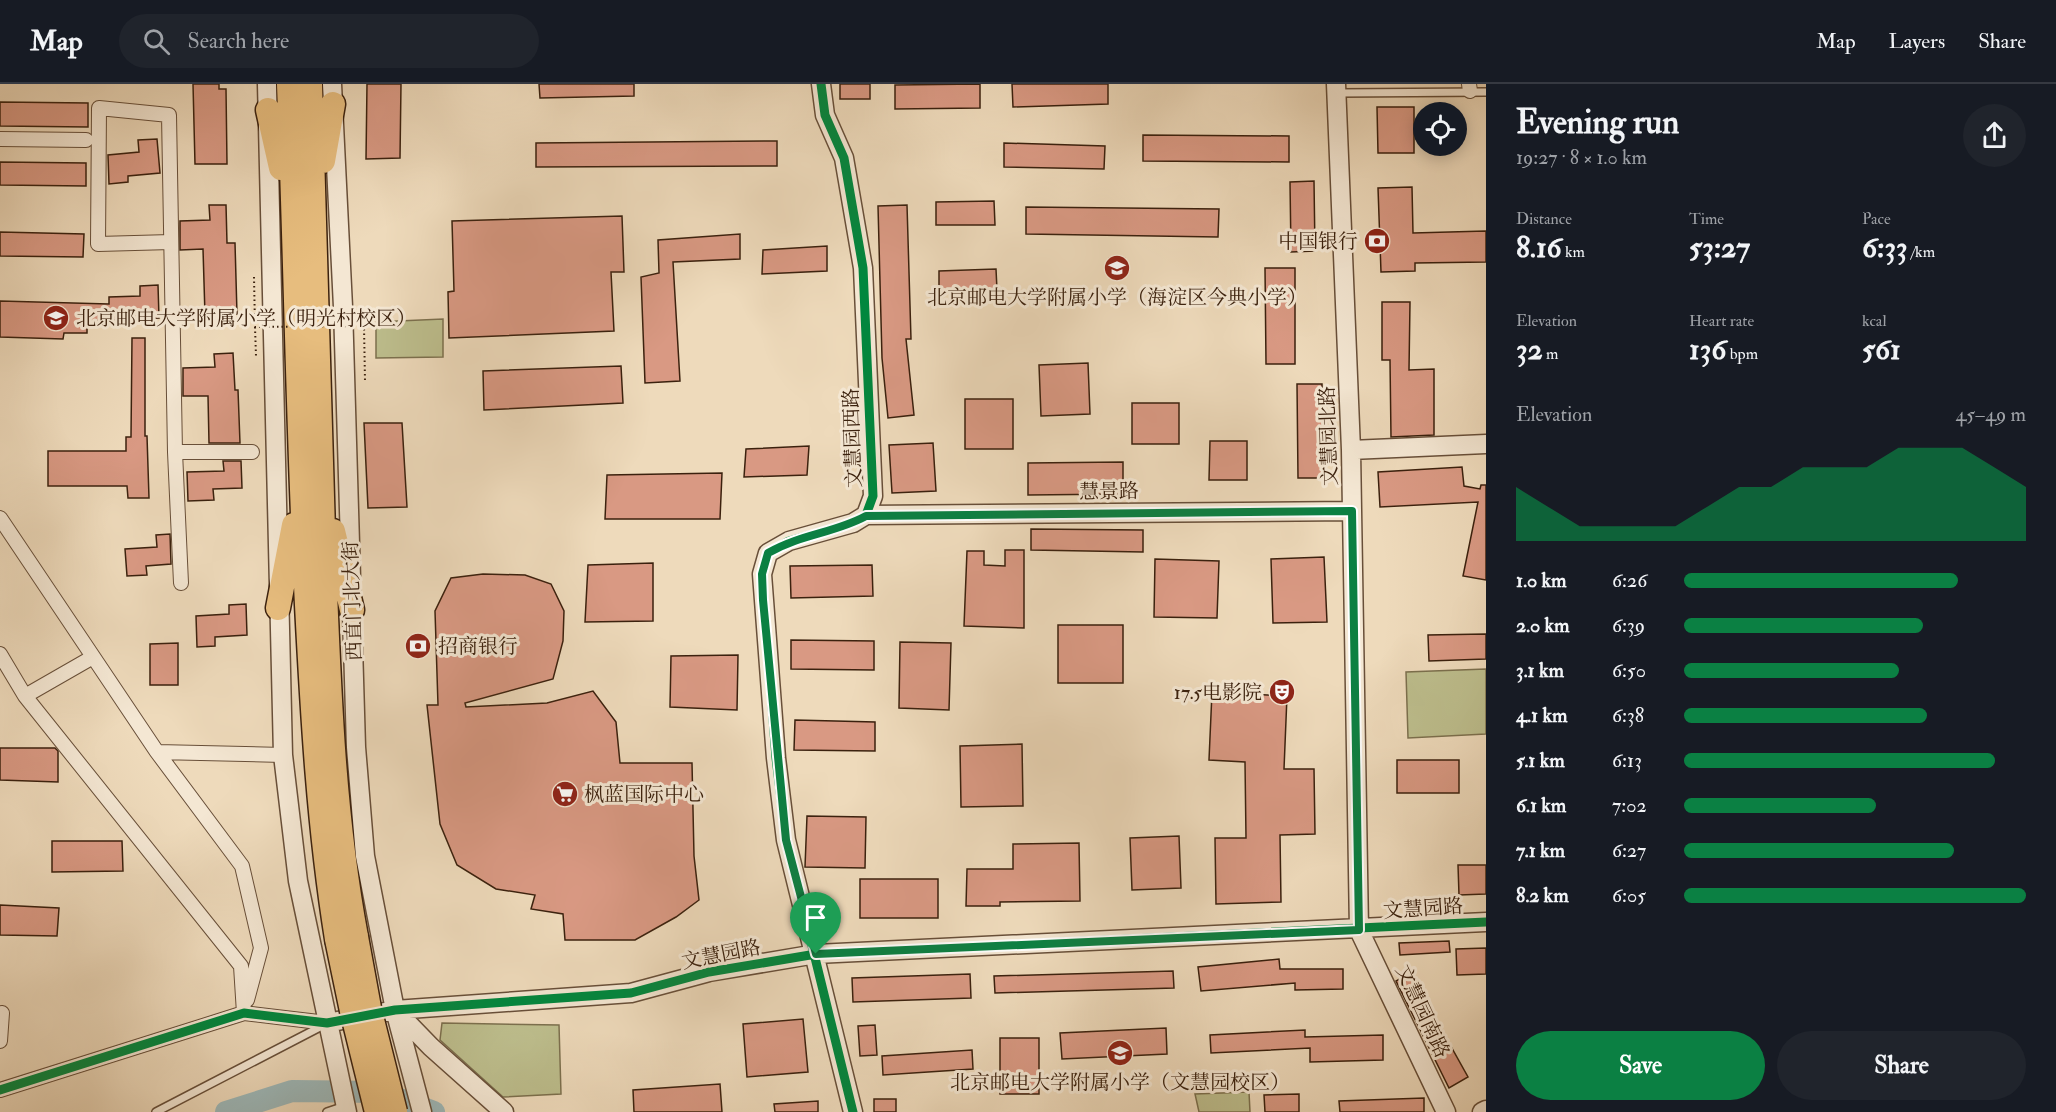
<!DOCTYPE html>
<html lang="en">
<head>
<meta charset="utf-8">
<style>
	body { margin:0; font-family:"IM FELL Double Pica","Noto Serif SC",serif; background:#20242c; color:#f1f3f6; height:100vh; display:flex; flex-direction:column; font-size:22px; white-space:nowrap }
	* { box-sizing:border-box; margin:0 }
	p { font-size:20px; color:#9ea1a6 }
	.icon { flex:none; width:33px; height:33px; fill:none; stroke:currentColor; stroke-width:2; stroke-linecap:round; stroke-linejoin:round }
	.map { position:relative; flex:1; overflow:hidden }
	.side { display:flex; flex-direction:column; background:#171b24; width:570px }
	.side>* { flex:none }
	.fabs { position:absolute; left:1413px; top:18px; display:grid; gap:12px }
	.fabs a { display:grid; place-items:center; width:54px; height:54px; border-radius:50%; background:#171b24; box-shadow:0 3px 15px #0003; font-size:30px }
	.pin { position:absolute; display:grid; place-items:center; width:51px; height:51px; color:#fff; margin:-62px -26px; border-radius:50% 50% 50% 0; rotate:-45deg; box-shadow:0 0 6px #0007 }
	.pin .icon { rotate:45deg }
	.round { display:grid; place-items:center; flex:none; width:63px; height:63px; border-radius:32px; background:#20242c }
	.overview { display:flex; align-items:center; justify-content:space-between; height:102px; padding:0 30px }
	h1 { font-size:33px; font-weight:800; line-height:45px }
	.metrics { display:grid; grid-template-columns:repeat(3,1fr); gap:9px; height:102px; padding:6px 30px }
	.metrics div { display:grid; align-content:center }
	.metrics b { font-size:30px; font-weight:800 }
	.metrics small { font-size:16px; font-weight:400 }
	.metrics p { font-size:16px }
	.chart { height:168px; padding:12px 30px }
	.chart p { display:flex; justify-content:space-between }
	.chart svg { width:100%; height:108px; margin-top:6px; fill:#0b8043; opacity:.7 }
	.cta { display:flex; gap:12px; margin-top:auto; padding:12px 30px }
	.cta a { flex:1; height:69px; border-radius:36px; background:#0b8043; color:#fff; font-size:24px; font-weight:800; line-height:69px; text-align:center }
	.cta a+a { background:#20242c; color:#f1f3f6 }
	ul { padding:0 30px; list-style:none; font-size:20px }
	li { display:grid; grid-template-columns:96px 72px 1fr; align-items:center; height:45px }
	li i { height:15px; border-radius:8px; background:#0b8043 }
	header { display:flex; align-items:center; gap:36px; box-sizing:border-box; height:84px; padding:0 30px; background:#171b24; border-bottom:2px solid #363941 }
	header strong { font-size:28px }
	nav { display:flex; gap:33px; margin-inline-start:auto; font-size:21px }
	.search { width:420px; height:54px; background:#20242c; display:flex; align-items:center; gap:15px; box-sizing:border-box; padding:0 21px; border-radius:33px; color:#9ea1a6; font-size:22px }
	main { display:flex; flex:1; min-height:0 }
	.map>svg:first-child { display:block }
	.green { fill:#bdbe8d; stroke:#7c704e; stroke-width:1.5 }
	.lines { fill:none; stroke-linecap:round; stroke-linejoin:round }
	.river { stroke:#9db8b9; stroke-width:22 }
	.building { fill:#d99983; stroke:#3b210e; stroke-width:1.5 }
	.service-casing { stroke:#684f39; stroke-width:10 }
	.minor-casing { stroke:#684f39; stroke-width:16 }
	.tertiary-casing { stroke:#684f39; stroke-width:21 }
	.trunk-casing { stroke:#3b210e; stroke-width:27 }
	.path { stroke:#3b210e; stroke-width:2; stroke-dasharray:1.5 3; stroke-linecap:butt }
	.service { stroke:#f4e7d3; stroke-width:7 }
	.minor { stroke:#f4e7d3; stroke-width:14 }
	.tertiary { stroke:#f4e7d3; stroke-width:18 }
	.trunk { stroke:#e7bd7e; stroke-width:24 }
	.trunk-bridge-casing { stroke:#3b210e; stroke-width:27; stroke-linecap:butt }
	.path-bridge { stroke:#3b210e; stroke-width:2; stroke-dasharray:1.5 3; stroke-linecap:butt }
	.trunk-bridge { stroke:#e7bd7e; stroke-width:24 }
	.cycleway-casing { stroke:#f4e7d3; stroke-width:13 }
	.cycleway { stroke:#00873e; stroke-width:9 }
	.route-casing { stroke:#fff; stroke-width:12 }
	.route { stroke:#0b8043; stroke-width:8 }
	.labels { text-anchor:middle; stroke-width:6; stroke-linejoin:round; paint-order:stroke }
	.poi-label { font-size:20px; fill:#3b210e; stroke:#f4e7d3; text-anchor:start }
	.street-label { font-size:20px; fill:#3b210e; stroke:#f4e7d3 }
</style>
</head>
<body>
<header>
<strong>Map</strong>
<div class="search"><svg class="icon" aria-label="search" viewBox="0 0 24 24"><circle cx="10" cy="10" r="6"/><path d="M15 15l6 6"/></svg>Search here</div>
<nav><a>Map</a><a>Layers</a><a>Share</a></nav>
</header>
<main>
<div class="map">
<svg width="1486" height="1028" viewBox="0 0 1486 1028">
	<rect width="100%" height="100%" fill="#eedabb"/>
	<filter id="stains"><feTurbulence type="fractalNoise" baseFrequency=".00333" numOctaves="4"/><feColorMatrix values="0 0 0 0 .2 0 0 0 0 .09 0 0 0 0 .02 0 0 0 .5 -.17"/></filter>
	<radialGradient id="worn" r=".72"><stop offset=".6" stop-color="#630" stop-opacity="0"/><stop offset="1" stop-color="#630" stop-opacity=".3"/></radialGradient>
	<path class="green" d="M443,235V273L376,274V238Z
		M1486,585V650L1408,654L1406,588Z
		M442,939L559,941L561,1010L503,1013L440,956Z
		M1249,1008L1250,1028H1199L1195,1010Z"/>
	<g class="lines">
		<path class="river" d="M226,1028L292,1007L381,1008L434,1028"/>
	</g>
	<path class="building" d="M193,0H219V5H226L227,80H195Z
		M367,0H401L400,74L366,75Z
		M539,0H634V12L540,14Z
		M840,0H870V15H840Z
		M980,0V24L895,25V1Z
		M1012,0H1108V20L1013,23Z
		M0,18L88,19V43L0,42Z
		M1377,23H1414V69H1378Z
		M1143,51L1289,52V78L1143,77Z
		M157,55L160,89L128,92V98L109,100L108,71L139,68L138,56Z
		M777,57V82L536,83V59Z
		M1004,59L1105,62L1104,85L1004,83Z
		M0,78L86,79V102L0,101Z
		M1314,97L1315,167L1291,168L1290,98Z
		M1412,103L1413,149L1486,147V178L1415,179V187L1381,188L1378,104Z
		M994,117L995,141H936V118Z
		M209,121H226L227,159H235L237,230L205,231L203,165L180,166V137L210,136Z
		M907,121L911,255H906L914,331L888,334L882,274L878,122Z
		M1026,123L1219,125L1218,153L1026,150Z
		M622,132L624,188H611L614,247L449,254L448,208L454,207L452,137Z
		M0,148L84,150L83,173L0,172Z
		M740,150V175L673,178L680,297L645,299L641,193L659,189L658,156Z
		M827,162V187L762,190L763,166Z
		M1265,184H1295V280H1266Z
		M996,185L997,206L939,208V187Z
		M158,201L159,234L87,237V249H64L63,255L0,253V217L109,220V213L140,212V202Z
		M1382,218H1410L1409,286L1434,285V351L1391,353L1390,276H1382Z
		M132,254H145V352H147L149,414H128L127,402H48V367H126V353H131Z
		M233,269L235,306H238L240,359H209L208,312H183V284L215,283L214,270Z
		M1088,279L1090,330L1041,332L1039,281Z
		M621,282L623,319L484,326L483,287Z
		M1297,300H1322L1323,394H1298Z
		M965,315H1013V365H965Z
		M1132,319H1179V360H1132Z
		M364,339H402L407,423L368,424Z
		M1210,357H1247V396H1209Z
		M933,359L936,407L892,409L889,361Z
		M809,362L807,391L744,393L746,365Z
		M223,377H241L242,404L213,405L214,416L188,417L187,388L224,387Z
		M1123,378V410L1028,411V379Z
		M1462,383L1464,402L1480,405L1481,401H1486V496L1463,492L1478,418L1380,423L1378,388Z
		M722,389L720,435H605L607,391Z
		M1031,445L1143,446V468L1031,466Z
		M170,450L171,480L146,482L147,491L127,492L125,465L157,463L156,451Z
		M1005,466H1024V544L964,542L967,467H984V481L1005,482Z
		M1324,473L1327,538L1273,539L1271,475Z
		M1155,475L1219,477L1217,534L1154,533Z
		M653,479V537L585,538L588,481Z
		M872,481L873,512L791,514L790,482Z
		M483,490L525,491L551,500L564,527L563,557L553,595L465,619L466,623L547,619L593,607L616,638L620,679H692L694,772L699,816L676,833L635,856H565L563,830L531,825L535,811L496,805L457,781L440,740L427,621H438L435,527L451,494Z
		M246,520L247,551L215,553V562L197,563L196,532L229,530V521Z
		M1058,541H1123V599H1058Z
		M1486,550V575L1429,577L1428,551Z
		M791,556L874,557V586L791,585Z
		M900,558L951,559L949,626L899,624Z
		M178,559V601H150V560Z
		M738,571L737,626L670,623L671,572Z
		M1212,608L1287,612L1284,685H1314L1315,750L1280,751L1281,818L1216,820L1215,754H1246L1245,678L1209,676Z
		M795,636L875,638V667L794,666Z
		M1022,660L1023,722L961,723L960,662Z
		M0,664H55L58,667V698L0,696Z
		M1397,676H1459V709H1397Z
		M807,732L866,733L865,784L805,783Z
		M1179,752L1181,804L1132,806L1130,754Z
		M52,757H122L123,787L52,788Z
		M1079,759L1080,817L1000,818V822H966L967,785H1013V760Z
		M1458,781H1486V810L1459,811Z
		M860,795H938V834H860Z
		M0,821L59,824L57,852L0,851Z
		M1449,857L1450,868L1400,871L1399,859Z
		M1486,864V890L1457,891L1456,865Z
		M1279,875L1280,885H1343V905L1295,906V899L1201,907L1198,883Z
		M1173,887L1174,904L995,909L994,892Z
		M1410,889L1468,993L1449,1004L1396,897Z
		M970,890L971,914L853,918L852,894Z
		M803,935L808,988L747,993L743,940Z
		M875,941L877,971L860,972L858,942Z
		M1166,944L1167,970L1062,975L1060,949Z
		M1305,946V953L1383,951V976L1310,978V964L1211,969L1210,951Z
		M1000,954H1039V1010H1000Z
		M972,966L973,985L883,991L882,972Z
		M720,1000L722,1028H634L633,1006Z
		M1299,1010V1028H1265L1264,1011Z
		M1424,1014V1028H1340L1339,1017Z
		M874,1015H896V1028H874Z
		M818,1017V1028H775L774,1020Z"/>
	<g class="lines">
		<g class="service-casing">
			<path id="service" d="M1339,9L1486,8
				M156,1028L324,941
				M327,1028L345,1022"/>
		</g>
		<g class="minor-casing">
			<path id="minor" d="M1469,0L1470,7
				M0,55L86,56
				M171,158L98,160L99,24L169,31L175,368H252
				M175,368L181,499
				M0,434L157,668L283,671
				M0,570L25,612L93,573
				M25,612L241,882L244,929
				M157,668L242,782L261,864L247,916
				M0,957L2,929
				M0,1006L244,929L327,939"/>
		</g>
		<g class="tertiary-casing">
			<path id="tertiary" d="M267,0L283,671L298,797L347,1028
				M332,0L343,223L356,663L365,772L395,926L422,1028
				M821,0L825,31L844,74L863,184L873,412L866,431L853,439L789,457L768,469L762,490L776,674L786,756L853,1028
				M1336,0L1351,366L1359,846L1446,1028
				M1351,366L1486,360
				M866,431L1352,427
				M396,927L431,963L504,1028
				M327,939L395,926L631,909L709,888L816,870L1486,838
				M1482,1028L1486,1026"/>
		</g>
		<g class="trunk-casing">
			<path id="trunk" d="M289,0C296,174 298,348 307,521C313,635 319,742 337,855
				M310,0C316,161 318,321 324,482C329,608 333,729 356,853
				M268,26L281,84
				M323,77L333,20
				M333,447L352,526
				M278,524L294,441"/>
		</g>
		<path class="path" d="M255,243L256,272"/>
		<use href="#service" class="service"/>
		<use href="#minor" class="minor"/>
		<use href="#tertiary" class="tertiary"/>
		<use href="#trunk" class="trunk"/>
		<g class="trunk-bridge-casing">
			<path id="trunk-bridge" d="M356,853L369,924L395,1028
				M337,855L352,927L377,1028"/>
		</g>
		<path class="path-bridge" d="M254,193L255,243L364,242L365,297"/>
		<use href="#trunk-bridge" class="trunk-bridge"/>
		<g class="cycleway-casing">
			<path id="cycleway" d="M821,0L825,31L844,74L863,184L873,412L866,431L853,439L789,457L768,469L762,490L776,674L786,756L853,1028
				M0,1006L244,929L327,939L395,926L631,909L709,888L816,870L1486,838"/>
		</g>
		<use href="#cycleway" class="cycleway"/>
	</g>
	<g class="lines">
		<g class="route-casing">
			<path id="route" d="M1352,427L1359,846L816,870L786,756L763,516L762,490L768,469C801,450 835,449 866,432Z"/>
		</g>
		<use href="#route" class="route"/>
	</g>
	<defs>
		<g id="bank-disc" transform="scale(1.35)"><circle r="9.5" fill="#8f2418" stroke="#f4e7d3"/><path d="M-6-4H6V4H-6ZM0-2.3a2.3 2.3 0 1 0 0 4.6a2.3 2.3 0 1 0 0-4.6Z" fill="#fff"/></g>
		<g id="school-disc" transform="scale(1.35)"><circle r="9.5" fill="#8f2418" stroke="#f4e7d3"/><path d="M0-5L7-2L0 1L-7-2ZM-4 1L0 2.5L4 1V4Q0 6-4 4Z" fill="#fff"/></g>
		<g id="theatre-disc" transform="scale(1.35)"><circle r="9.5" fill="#8f2418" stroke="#f4e7d3"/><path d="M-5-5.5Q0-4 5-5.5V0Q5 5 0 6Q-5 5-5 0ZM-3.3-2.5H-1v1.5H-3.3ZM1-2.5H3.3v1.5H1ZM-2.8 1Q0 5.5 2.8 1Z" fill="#fff"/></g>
		<g id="supermarket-disc" transform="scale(1.35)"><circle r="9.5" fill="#8f2418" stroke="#f4e7d3"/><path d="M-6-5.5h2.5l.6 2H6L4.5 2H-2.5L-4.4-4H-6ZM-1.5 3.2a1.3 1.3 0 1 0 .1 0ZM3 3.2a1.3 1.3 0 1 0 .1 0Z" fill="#fff"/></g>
	</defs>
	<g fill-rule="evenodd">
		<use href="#bank-disc" x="1377" y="157"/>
		<use href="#school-disc" x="1117" y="184"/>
		<use href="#school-disc" x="56" y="234"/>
		<use href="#bank-disc" x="418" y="562"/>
		<use href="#theatre-disc" x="1282" y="608"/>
		<use href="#supermarket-disc" x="565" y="710"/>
		<use href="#school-disc" x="1120" y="969"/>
	</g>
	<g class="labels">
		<g class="poi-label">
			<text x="1358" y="164" text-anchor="end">中国银行</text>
			<text x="1117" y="220" text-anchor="middle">北京邮电大学附属小学（海淀区今典小学）</text>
			<text x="76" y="241">北京邮电大学附属小学（明光村校区）</text>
			<text x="438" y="569">招商银行</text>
			<text x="1262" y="615" text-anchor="end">17.5电影院</text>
			<text x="584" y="717">枫蓝国际中心</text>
			<text x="1120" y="1005" text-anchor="middle">北京邮电大学附属小学（文慧园校区）</text>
		</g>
		<g class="street-label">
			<text transform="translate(1328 352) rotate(-92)" y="7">文慧园北路</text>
			<text transform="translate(852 354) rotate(-92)" y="7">文慧园西路</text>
			<text transform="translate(1109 407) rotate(-1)" y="7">慧景路</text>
			<text transform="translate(352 517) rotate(-92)" y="7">西直门北大街</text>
			<text transform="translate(1423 824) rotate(-4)" y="7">文慧园路</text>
			<text transform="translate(721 870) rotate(-11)" y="7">文慧园路</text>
			<text transform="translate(1423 927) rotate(65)" y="7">文慧园南路</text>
		</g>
	</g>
	<rect width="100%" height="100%" filter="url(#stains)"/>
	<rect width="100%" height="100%" fill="url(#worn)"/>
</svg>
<div class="fabs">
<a><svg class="icon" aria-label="locate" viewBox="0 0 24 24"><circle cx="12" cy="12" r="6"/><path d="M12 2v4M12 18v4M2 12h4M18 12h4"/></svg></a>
</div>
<div class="pin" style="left:816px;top:870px;background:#1e9e55"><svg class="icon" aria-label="arrive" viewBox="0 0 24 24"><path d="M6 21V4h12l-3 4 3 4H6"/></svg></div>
</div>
<section class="side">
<div class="overview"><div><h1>Evening run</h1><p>19:27 · 8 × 1.0 km</p></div><a class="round"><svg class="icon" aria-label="share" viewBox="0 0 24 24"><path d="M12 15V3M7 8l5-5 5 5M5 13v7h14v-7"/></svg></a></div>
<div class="metrics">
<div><p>Distance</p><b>8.16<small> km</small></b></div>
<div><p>Time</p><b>53:27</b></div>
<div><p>Pace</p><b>6:33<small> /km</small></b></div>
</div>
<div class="metrics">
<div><p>Elevation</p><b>32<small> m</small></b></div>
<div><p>Heart rate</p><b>136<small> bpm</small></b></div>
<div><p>kcal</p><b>561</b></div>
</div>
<div class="chart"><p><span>Elevation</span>45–49 m</p>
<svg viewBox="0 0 160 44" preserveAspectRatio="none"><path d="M0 44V22L10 30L20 38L30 38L40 38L50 38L60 30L70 22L80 22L90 14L100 14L110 14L120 6L130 6L140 6L150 14L160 22V44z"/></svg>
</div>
<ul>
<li><b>1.0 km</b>6:26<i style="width:80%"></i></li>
<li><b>2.0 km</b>6:39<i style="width:70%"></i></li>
<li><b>3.1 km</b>6:50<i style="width:63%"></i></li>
<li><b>4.1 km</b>6:38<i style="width:71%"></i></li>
<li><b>5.1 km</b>6:13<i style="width:91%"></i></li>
<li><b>6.1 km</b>7:02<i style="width:56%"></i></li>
<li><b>7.1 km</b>6:27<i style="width:79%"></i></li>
<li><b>8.2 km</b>6:05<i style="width:100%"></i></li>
</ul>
<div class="cta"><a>Save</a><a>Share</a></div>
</section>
</main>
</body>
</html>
